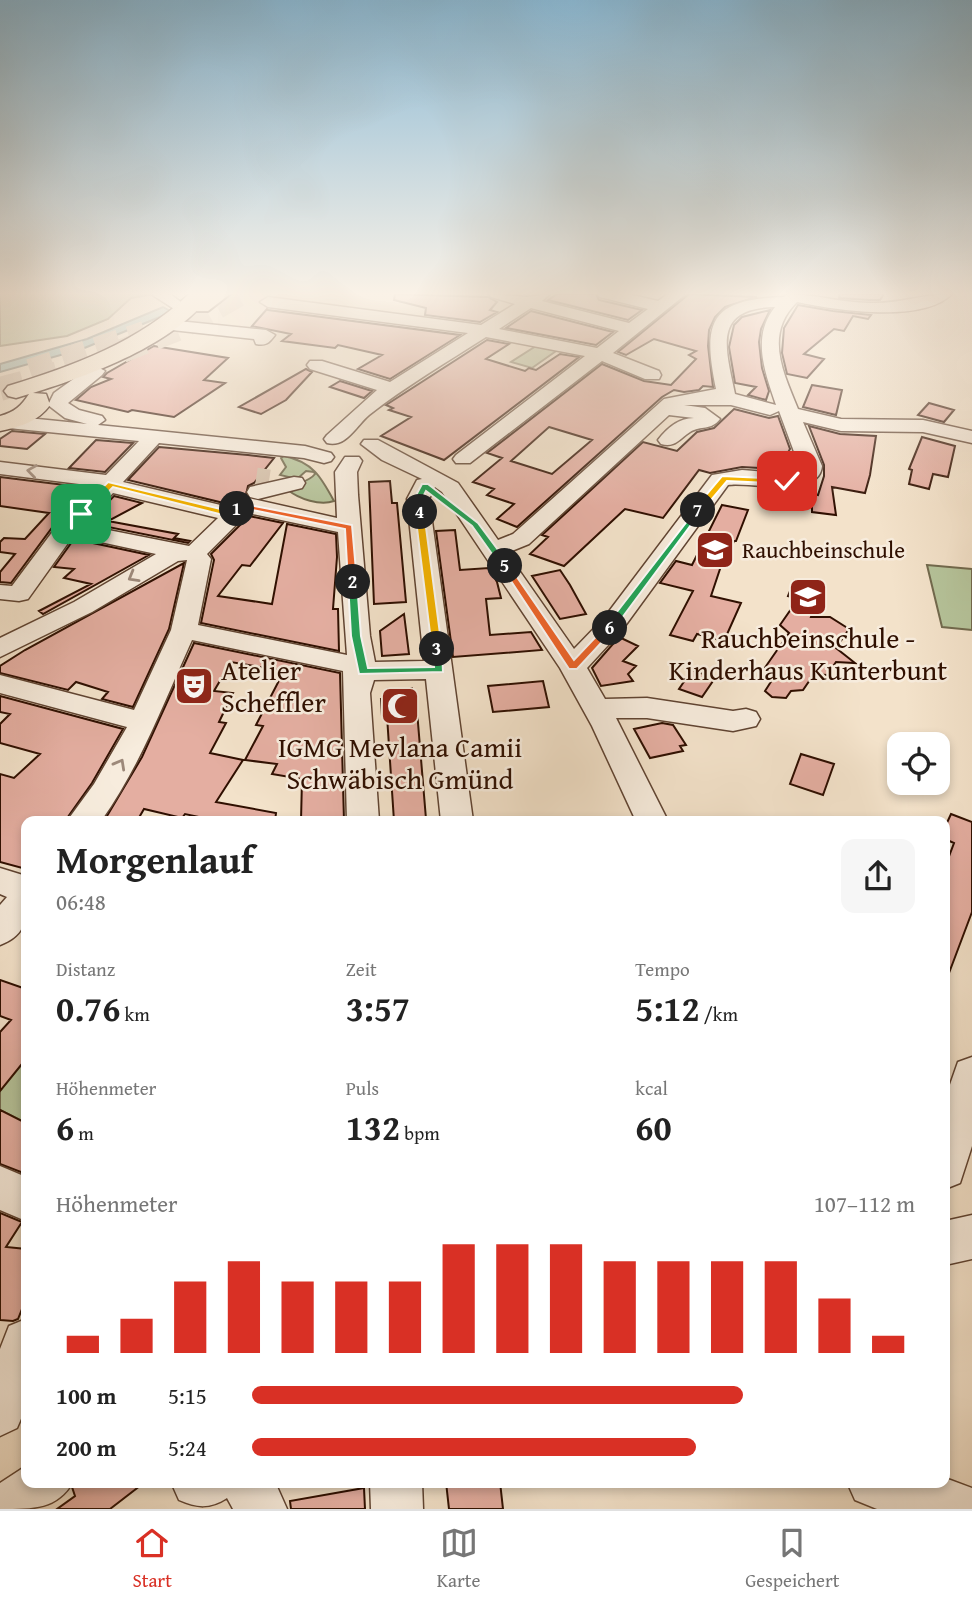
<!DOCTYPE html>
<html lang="de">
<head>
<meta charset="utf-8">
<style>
	body { margin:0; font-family:"Gentium Book Plus",serif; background:#f6f6f6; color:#222; height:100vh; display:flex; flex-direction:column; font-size:26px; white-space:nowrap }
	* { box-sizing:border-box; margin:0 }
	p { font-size:23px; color:#767676 }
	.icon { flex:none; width:38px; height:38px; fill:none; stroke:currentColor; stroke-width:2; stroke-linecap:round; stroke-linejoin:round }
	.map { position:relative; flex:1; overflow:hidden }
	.drawer { position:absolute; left:21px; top:816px; width:929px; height:672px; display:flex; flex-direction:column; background:#fff; border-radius:14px; box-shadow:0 4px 10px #0003 }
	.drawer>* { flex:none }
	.fabs { position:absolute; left:887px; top:732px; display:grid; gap:14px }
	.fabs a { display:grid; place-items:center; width:63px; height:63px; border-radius:14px; background:#fff; box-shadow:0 4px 10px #0003; font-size:35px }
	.pin { position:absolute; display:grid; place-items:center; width:60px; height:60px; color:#fff; margin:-30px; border-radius:14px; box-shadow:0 4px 10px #0006 }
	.km { position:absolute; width:35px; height:35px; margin:-18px; border-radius:50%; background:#222; color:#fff; font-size:19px; line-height:35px; text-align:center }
	.round { display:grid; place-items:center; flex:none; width:74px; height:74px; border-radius:14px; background:#f6f6f6 }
	.summary { display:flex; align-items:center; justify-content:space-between; height:119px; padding:0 35px }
	h1 { font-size:38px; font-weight:800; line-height:52px }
	.stats { display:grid; grid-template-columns:repeat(3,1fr); gap:10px; height:119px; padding:7px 35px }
	.stats div { display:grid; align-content:center }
	.stats b { font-size:35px; font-weight:800 }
	.stats small { font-size:19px; font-weight:400 }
	.stats p { font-size:19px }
	.chart { height:196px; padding:14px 35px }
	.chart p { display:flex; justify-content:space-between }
	.chart svg { width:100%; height:126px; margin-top:7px; stroke:#d93025; stroke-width:6 }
	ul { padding:0 35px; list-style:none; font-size:23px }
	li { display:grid; grid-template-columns:112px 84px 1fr; align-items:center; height:52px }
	li i { height:18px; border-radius:9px; background:#d93025 }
	.tab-bar { display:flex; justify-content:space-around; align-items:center; height:98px; border-top:2px solid #e0e0e0; background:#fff; font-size:19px; color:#767676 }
	.tab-bar a { display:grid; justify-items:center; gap:4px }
	.tab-bar .selected { color:#d93025 }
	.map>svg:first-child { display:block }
	.green { fill:#b6c49b; stroke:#726a4e; stroke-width:2 }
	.water { fill:#9bbdb7; stroke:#70776e; stroke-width:2 }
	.building { fill:#e4aea1; stroke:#2f0f00; stroke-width:2; fill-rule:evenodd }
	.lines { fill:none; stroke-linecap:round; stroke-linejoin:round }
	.minor-tunnel { stroke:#d6c2ac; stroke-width:23; stroke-dasharray:23 11; stroke-linecap:butt }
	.highway-tunnel { stroke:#d6c2ac; stroke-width:24; stroke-dasharray:24 11; stroke-linecap:butt }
	.minor-casing { stroke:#604432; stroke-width:3 }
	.major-casing { stroke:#2f0f00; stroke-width:3 }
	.highway-casing { stroke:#2f0f00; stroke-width:4 }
	.minor { fill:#f7ecdd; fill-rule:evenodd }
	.major { fill:#f3e2ca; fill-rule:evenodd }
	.highway { fill:#f3e2ca; fill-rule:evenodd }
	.oneway { stroke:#9d897a }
	.split-1 { fill:#f5b400; stroke:#fff; stroke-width:2 }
	.split-2 { fill:#f0652b; stroke:#fff; stroke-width:2 }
	.split-3 { fill:#22a559; stroke:#fff; stroke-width:2 }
	.split-4 { fill:#f5b400; stroke:#fff; stroke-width:2 }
	.split-5 { fill:#22a559; stroke:#fff; stroke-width:2 }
	.split-6 { fill:#f0652b; stroke:#fff; stroke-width:2 }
	.split-7 { fill:#22a559; stroke:#fff; stroke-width:2 }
	.split-8 { fill:#f5b400; stroke:#fff; stroke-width:2 }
	.labels { text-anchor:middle; stroke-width:5; stroke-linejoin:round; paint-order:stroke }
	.far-poi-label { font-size:23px; fill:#2f0f00; stroke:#f7ecdd; text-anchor:start }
	.poi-label { font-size:28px; fill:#2f0f00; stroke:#f7ecdd }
</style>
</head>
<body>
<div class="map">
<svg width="972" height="1509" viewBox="0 0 972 1509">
	<rect width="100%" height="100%" fill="#f3e2ca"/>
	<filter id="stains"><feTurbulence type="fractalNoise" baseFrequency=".00286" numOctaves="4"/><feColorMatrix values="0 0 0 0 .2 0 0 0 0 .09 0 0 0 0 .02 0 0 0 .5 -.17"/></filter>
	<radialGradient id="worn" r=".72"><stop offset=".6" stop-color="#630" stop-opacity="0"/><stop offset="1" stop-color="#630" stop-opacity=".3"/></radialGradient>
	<path class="green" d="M0,294H153L131,298L108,319L67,336L0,346Z
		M536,346L559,349L532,368L511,362Z
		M284,456C313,462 321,477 334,501C320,506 299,499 288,490C296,482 308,483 315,474L314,472L306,471L297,479L280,475L286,467L281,458Z
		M927,565L972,569V630L942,627Z
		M26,1059V1123L0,1110V1091Z"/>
	<path class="water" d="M163,307L172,312L82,349L0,372V364L87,339Z"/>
	<path class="building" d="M395,294L488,297L497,302L490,310L497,312L480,322L425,315L426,308L394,300Z
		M557,294H596L599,300L642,310L628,320L548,300Z
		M689,294L757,297L725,307L715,317L709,330L708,346L713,387L703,386L699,390L684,392L674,390L662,397L517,527L497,519L514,504L487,495L494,489L473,482L502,458L487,453L602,364L644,381L671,385L696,359L689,355L696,351L654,339L626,355L618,352ZM549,427L592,440L552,474L511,461Z
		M840,294H884L880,300H870L839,298Z
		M798,305L833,311L871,315L868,319L853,316L844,331L834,329L804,354L824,359L807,378L787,374L782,353L784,328Z
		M267,309L268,310L460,335L390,379L358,369L382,355L338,345L335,348L282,341L291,334L252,326Z
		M770,310L761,329L759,342L762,368L769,391L766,400L748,395L756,387L735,383L729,347L734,325L742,317Z
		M531,311L613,332L596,345L506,328Z
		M487,340L509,344L486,359L525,371L529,368L536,370L560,354L579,357L444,460L381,436L411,417L389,410L393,408L386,405Z
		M154,346L228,358L204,380L225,383L174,417L132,410L128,412L76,400L91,387L111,379L103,377L107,373Z
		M306,369L312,372L286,400L261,414L239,407Z
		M340,381L372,391L364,398L330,387Z
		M812,385L842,390L836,415L803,407Z
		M929,403L954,410L944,422L918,415Z
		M734,409L769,418L778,416L790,449L780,466L791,470L742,467L710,473L699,470L663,518L625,509L564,566L530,554L548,537L542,535L643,442L677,451L697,432L714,428Z
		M809,426L840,434L876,436L870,475L865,493L832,487L836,515L812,512V494L818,495L824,476V465Z
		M12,431L45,434L27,449L0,446V439Z
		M922,437L955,446L948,477L933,474L929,489L909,484L912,470L909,469Z
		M96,440L133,443L105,472L69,468Z
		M159,447L248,455L274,458L254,483L248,486L246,495L233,497L228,504L128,480Z
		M0,477L89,488L57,521L11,583L0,582V572L15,554L0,552V542L4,538L25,539L49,513L0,506Z
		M390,481L392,503H397L406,602L374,604L369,482Z
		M114,496L142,503L108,521L178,534L174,538L190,541L188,543L88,523Z
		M722,505L748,510L736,541H734L726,561L723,560L711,596L741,603L724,641L697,634L693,641L670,635L693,591L660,583L676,561L692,565Z
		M249,516L283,523L250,566L242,565L218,596L272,604L287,524L336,534L337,557L333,609H338L339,651L201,623L214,560L211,554Z
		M455,530L460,570L489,568L497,582L501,598L486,599L490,635L531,632L542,650L453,657L436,531Z
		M74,539L149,555L43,614L39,611L91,584L64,578L74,569L54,567Z
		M184,563L169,629L133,707L102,699L108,692L76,682L68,690L0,673V666L25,650Z
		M560,570L570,585L586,614L560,619L532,576Z
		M794,581L822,588L811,617H830L849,629L836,648L855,663L836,662L827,675L814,674L803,690L791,691L786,698L772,697L765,691L774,677L764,669L789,633L780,625L798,599L788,596Z
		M404,614L409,654L382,656L380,631Z
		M619,637L638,646L623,661L636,666L628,674L633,681L601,686L592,668Z
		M194,643L340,673L344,821H301L302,779L272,774L277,764L245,760L263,726L256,725L284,671L231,662L214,691L233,693L219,722L226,723L210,753L243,760L216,802L276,813L275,821H218L185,814L182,818L144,809L137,821H104L142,757Z
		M692,670L715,678L702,697L679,689Z
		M543,681L549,707L493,712L488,686Z
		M412,688L413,699H416L426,819L394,821L387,716H382L381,699H388L387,689Z
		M0,696L123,729L92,783L65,821H26V869L0,862V774L14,778L40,754L0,743V724L10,714L0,712Z
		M662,723L673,725L686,745L680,746L683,751L650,758L634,729Z
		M801,754L834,764L823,795L790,784Z
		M951,814L972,822V912L946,981L945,867L954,843L945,839V827Z
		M0,980L26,989V1059L0,1091V1032L11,1020L0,1016Z
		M0,1110L26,1123V1174L0,1164Z
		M0,1213L22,1222L6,1247L26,1249V1299L18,1319L13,1321L0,1320Z
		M75,1482H145L110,1509H57L75,1496L72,1487Z
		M446,1482H500L503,1509H449Z
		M364,1488L365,1509H291L290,1501Z"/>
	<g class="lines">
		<path class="minor-tunnel" d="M256,479L269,481"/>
		<path class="highway-tunnel" d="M122,351L180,328L240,294
			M30,371L145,333
			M0,389L59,373"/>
		<g class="minor-casing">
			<path id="minor" d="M151,294H170L193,311L185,316Z
				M489,294L527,297L550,294L542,301L629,323L648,309L600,297L598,294H628L658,301L668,294H686L613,353L659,371L661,375L659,379H645L602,361L470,463H456L453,459L456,455L585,356L486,337C447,362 406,386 369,415C356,426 346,448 327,443L324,439L327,435L377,390L310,369L307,365L310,361H322L390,382L468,333L268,307L260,302L268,297L481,325L515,304L491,297ZM531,308L619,331L597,348L499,329Z
				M787,294C815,294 842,303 870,303C898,304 924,294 952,294C922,324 835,310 797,302C764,334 783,372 798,409L841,419L923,420L972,431V443L923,432L841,431L803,422L822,466C819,500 748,481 728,485L622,630L587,668L605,699L647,698L733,711L746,709L756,712L760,719L756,726L733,731L647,718H616L668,821H636L592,726L560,668L442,492L435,487L429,499L473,821H441L426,679L374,680L370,693L379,821H347L343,671L192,640C164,702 141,765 101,821H67L94,784L127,727L0,693V675L134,710L171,630L187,560L178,561L92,612L0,657V638L74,602L156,554L73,536L28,599L19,601L0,599V585L12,586L59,523L95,486L0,474V462L106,475L139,441L8,428L1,426V418L8,416L87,424L65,418L48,405L54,393L90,367L96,366L105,371L102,375L68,403L79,410L102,416L105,420L98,425L305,446L331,453L334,457L331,461L324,463L304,458L159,443L123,482L229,507L234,500L244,497L337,518L335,472L345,457H359L362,461L357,472L358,495L370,636L375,662L424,661L407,499L417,480L422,479L382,460L361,444L364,440H378L458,483L498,540L513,534L664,399L716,389C702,321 710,299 784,297ZM775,307C751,337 765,372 776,405L735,394C726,349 711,308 775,307ZM684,405H731L770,415L779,411L800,468L789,474L742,470L712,475L604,618L574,649L507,553L529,544L669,415L694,418C679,418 667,428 658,440L661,444C675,448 679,439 690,432C701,425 711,431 720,419L705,408ZM113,493L218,518L189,546L83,525ZM248,513L338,532L347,655L198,625L211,559L207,554Z
				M178,321L266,330L275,335C269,343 266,346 256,344L254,339L172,330L170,326L172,322Z
				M294,477L302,478L305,483L302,488L258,499L250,497L247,492L250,487Z
				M0,868L26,876C26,905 34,933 0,945V905L7,897L0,894Z
				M972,1057V1146L960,1183L945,1189V1099L958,1062Z
				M0,1166L26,1177V1221L0,1210Z
				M972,1215V1259L945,1265V1221Z
				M26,1319V1407L17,1428L0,1436V1349L9,1326Z
				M26,1466V1482H73C57,1509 35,1509 0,1509V1483Z
				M945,1478L972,1488V1509H877L855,1500L847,1482H945Z
				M171,1482H275L287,1509H233L227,1498C210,1509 197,1508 179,1500Z
				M370,1482H422L423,1509H371Z"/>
		</g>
		<g class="major-casing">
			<path id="major" d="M189,294H211C174,345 91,375 33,393L46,394L50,405C38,422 19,427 0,431V416C15,412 21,406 29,394L16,398L8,396L4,391L8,386C73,366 139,342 189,294Z"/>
		</g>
		<g class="highway-casing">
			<path id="highway" d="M206,294H230L208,311H194L190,307Z"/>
		</g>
		<use href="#minor" class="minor"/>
		<use href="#major" class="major"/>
		<use href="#highway" class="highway"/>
	</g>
	<defs><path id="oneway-chevron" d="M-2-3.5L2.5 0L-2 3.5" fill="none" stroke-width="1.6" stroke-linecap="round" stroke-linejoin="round" transform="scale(1.75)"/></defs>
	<g class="oneway">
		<use href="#oneway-chevron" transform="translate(32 471) rotate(-172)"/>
		<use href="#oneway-chevron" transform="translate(133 577) rotate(150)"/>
		<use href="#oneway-chevron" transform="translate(120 764) rotate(-61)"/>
	</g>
	<linearGradient id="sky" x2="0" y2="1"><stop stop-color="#89b8d4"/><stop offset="0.58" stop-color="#faf2e7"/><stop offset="1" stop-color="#faf2e7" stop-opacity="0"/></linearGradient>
	<rect width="972" height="506" fill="url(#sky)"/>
	<path class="split-1" d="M108,482L229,511L237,506L242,509L231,517L113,487L84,516H78V513Z"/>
	<path class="split-2" d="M239,503L352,525L357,582L353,585L348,582L345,529L243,508L234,510Z"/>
	<path class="split-3" d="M353,579L357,582L361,636L368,668L434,667L432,649L437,646L442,649L443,672L359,674L351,636L348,582Z"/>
	<path class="split-4" d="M420,509L424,512L442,649L437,652L432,649L415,512Z"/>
	<path class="split-5" d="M422,484H428L478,523L510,566L508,568H502L472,526L426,491L422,499L424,512L417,513L414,499Z"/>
	<path class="split-6" d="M502,564H508L574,660L606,626L615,628L577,669H569L501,566Z"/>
	<path class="split-7" d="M698,507L702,510L613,630H606V626Z"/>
	<path class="split-8" d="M722,476L787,479L791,481L787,484L727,481L701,512H695V508Z"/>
	<defs>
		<g id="school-square" transform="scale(2.0125)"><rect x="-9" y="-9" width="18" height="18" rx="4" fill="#8f2418" stroke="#f7ecdd"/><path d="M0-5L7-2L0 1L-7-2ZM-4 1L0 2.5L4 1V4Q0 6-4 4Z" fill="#fff"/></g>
		<g id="theatre-square" transform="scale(2.0125)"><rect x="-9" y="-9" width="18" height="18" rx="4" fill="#8f2418" stroke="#f7ecdd"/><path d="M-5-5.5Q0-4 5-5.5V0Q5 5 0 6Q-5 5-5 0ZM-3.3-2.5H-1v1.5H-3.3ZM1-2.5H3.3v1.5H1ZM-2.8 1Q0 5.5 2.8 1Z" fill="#fff"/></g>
		<g id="mosque-square" transform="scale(2.0125)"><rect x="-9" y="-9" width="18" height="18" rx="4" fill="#8f2418" stroke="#f7ecdd"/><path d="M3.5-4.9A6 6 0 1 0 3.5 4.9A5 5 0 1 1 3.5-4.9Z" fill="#fff"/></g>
	</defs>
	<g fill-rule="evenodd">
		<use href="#school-square" x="715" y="550"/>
		<use href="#school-square" x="808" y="597"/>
		<use href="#theatre-square" x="194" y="686"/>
		<use href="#mosque-square" x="400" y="706"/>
	</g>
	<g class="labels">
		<g class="far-poi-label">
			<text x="742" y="558">Rauchbeinschule</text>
		</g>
		<g class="poi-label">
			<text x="808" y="648">Rauchbeinschule -<tspan x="808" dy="32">Kinderhaus Kunterbunt</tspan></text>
			<text x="221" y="680" text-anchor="start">Atelier<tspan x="221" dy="32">Scheffler</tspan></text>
			<text x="400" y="757">IGMG Mevlana Camii<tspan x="400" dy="32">Schwäbisch Gmünd</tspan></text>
		</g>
	</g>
	<rect width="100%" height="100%" filter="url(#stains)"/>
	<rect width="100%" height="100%" fill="url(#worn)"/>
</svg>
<div class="fabs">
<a><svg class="icon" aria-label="locate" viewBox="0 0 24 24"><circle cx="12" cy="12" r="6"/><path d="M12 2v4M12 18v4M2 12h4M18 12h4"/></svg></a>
</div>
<div class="pin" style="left:81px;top:514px;background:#1e9e55"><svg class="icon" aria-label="arrive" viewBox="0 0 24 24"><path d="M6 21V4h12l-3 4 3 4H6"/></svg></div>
<div class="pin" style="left:787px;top:481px;background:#d93025"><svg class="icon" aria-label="check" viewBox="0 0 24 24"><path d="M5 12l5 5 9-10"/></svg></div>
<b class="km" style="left:237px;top:509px">1</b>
<b class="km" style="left:353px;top:582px">2</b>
<b class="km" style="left:437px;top:649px">3</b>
<b class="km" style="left:420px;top:512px">4</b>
<b class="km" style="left:505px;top:566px">5</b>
<b class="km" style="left:610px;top:628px">6</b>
<b class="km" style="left:698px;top:510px">7</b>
<section class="drawer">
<div class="summary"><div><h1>Morgenlauf</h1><p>06:48</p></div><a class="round"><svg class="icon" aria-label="share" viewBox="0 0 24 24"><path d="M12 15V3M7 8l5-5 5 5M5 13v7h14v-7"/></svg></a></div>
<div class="stats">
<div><p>Distanz</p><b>0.76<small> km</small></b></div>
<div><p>Zeit</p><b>3:57</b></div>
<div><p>Tempo</p><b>5:12<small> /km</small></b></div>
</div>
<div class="stats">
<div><p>Höhenmeter</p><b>6<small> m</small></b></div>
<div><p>Puls</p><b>132<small> bpm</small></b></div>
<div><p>kcal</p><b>60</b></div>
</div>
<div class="chart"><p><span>Höhenmeter</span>107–112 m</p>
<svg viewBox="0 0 160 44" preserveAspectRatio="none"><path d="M5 44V38M15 44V32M25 44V19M35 44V12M45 44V19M55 44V19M65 44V19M75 44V6M85 44V6M95 44V6M105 44V12M115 44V12M125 44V12M135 44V12M145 44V25M155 44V38"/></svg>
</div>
<ul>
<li><b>100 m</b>5:15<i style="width:74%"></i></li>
<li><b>200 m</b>5:24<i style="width:67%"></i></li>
</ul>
</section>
</div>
<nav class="tab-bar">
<a class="selected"><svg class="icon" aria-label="home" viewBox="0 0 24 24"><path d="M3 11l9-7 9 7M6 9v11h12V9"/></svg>Start</a>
<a><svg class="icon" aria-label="map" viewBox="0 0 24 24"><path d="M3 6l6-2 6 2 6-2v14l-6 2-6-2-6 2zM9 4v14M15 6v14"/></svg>Karte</a>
<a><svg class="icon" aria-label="saved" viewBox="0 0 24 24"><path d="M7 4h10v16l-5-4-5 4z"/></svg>Gespeichert</a>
</nav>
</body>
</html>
